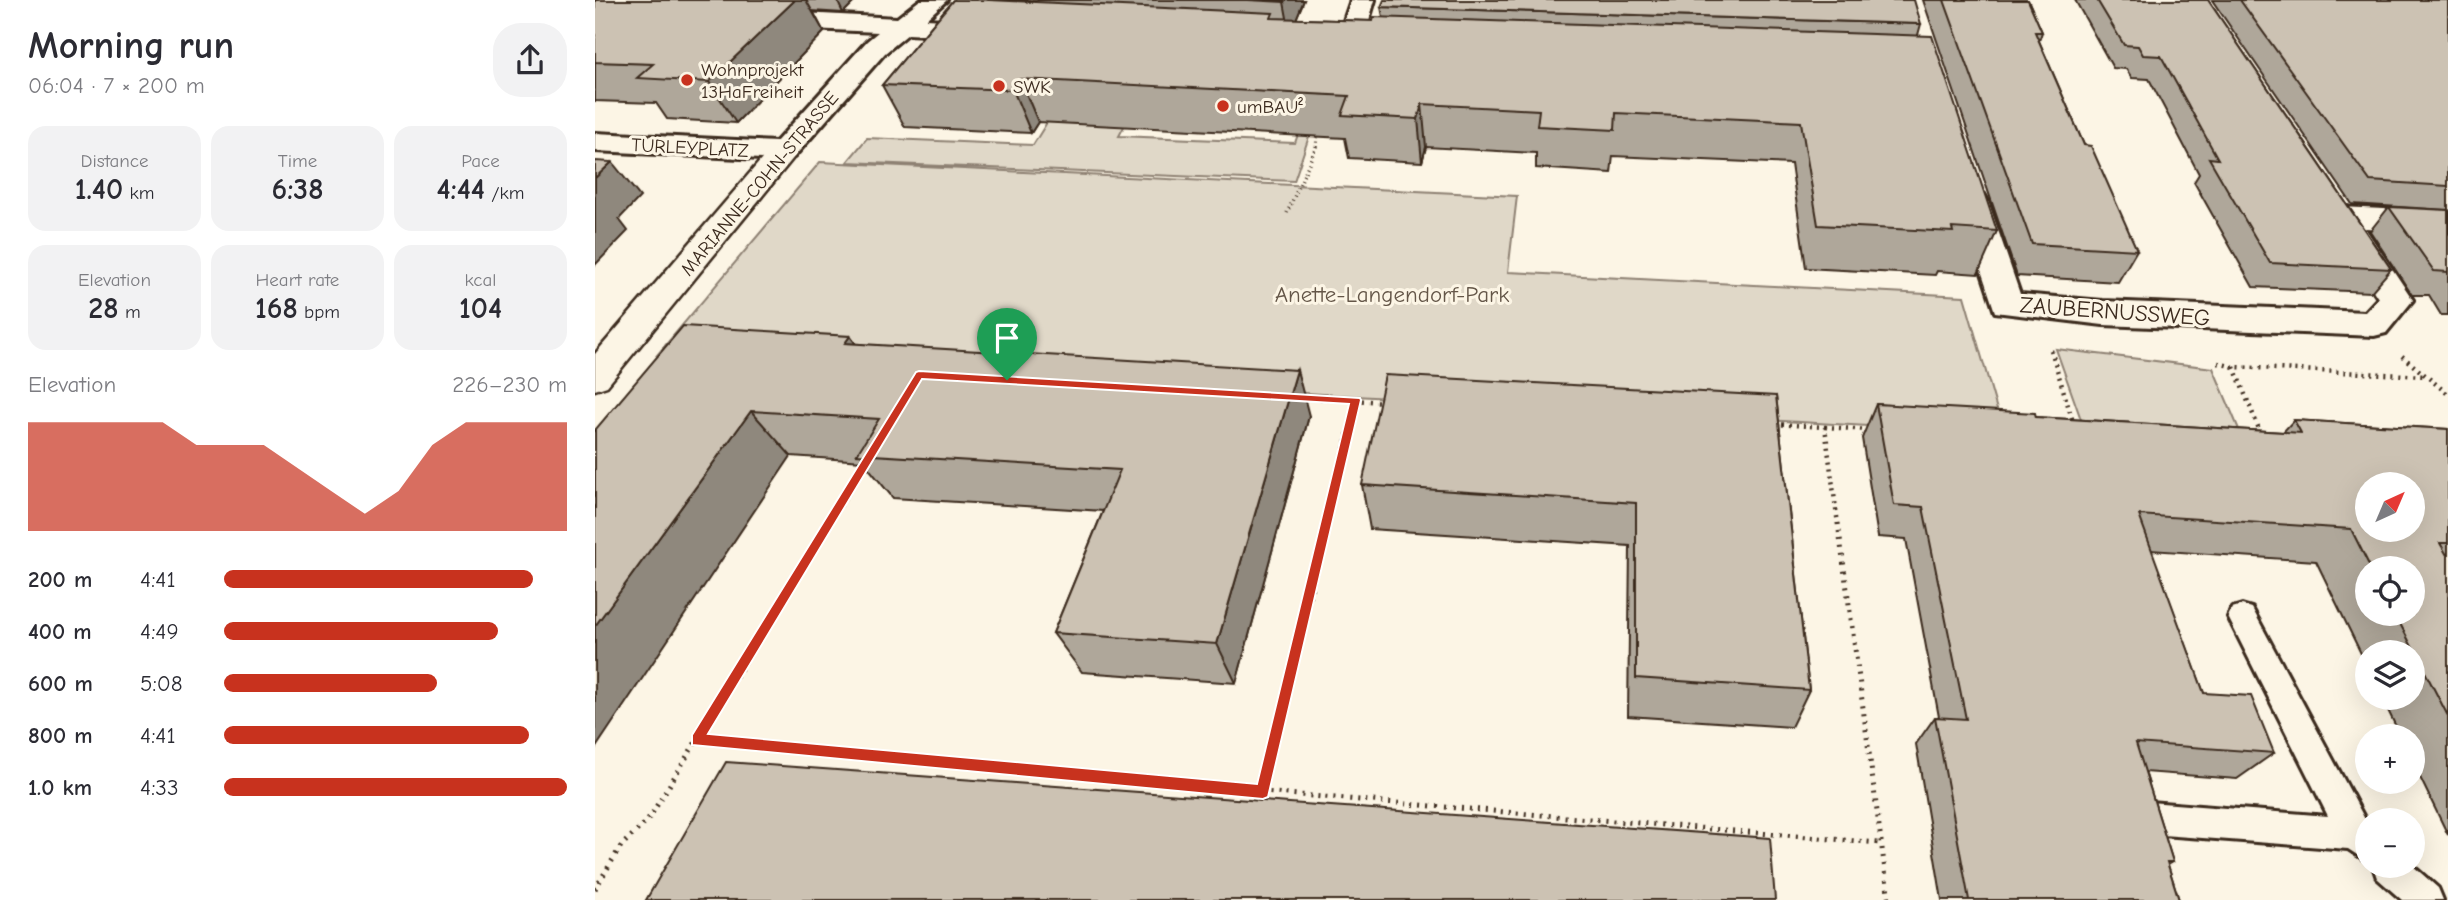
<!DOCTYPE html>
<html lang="en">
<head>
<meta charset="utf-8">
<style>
	body { margin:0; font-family:"Comic Neue",sans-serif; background:#f2f2f3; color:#2b2b33; height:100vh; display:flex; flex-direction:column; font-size:26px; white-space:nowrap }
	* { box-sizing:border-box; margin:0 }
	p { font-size:23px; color:#7c7c81 }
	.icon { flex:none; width:38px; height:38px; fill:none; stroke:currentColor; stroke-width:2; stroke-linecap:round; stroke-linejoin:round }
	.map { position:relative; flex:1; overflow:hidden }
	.drawer { display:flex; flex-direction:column; background:#fff; width:595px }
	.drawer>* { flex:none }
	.needle { width:46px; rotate:44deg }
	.buttons { position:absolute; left:1760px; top:472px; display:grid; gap:14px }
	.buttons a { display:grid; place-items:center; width:70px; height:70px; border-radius:50%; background:#fff; box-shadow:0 7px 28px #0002; font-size:35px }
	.pin { position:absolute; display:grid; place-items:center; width:60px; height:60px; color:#fff; margin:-72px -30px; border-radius:50% 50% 50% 0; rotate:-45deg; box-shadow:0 0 7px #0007 }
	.pin .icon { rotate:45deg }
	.round { display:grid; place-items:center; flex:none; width:74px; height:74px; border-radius:28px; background:#f2f2f3 }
	.overview { display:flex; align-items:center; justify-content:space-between; height:119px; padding:0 28px }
	h1 { font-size:38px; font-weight:600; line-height:52px }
	.stats { display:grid; grid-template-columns:repeat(3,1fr); gap:10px; height:119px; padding:7px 28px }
	.stats div { display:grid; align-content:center; border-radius:18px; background:#f2f2f3; text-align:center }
	.stats b { font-size:30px; font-weight:600 }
	.stats small { font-size:19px; font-weight:400 }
	.stats p { font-size:19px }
	.chart { height:196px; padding:14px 28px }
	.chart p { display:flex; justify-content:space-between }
	.chart svg { width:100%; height:126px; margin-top:7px; fill:#c8321e; opacity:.7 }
	ul { padding:0 28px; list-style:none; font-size:23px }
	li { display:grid; grid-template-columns:112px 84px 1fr; align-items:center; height:52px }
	li i { height:18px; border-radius:9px; background:#c8321e }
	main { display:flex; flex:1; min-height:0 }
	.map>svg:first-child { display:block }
	.green { fill:#e0d8c8; stroke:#8e8173; stroke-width:2 }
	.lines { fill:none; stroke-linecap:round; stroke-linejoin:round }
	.service-casing { stroke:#3b2a1e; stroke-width:6 }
	.pedestrian-casing { stroke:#3b2a1e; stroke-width:5 }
	.minor-casing { stroke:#3b2a1e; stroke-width:6 }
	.path-far2 { stroke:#3b2a1e; stroke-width:3.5; stroke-dasharray:1 3.5; stroke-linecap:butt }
	.path-far1 { stroke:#3b2a1e; stroke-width:4.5; stroke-dasharray:2 5; stroke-linecap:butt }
	.path { stroke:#3b2a1e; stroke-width:5; stroke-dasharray:2 6; stroke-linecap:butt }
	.service { fill:#fcf5e5; fill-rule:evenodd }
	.pedestrian { fill:#fcf5e5; fill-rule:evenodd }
	.minor { fill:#fcf5e5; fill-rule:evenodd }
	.wall { fill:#afa79a; stroke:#3b2a1e; stroke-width:2; fill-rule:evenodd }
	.shaded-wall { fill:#8f887d; stroke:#3b2a1e; stroke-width:2 }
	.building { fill:#ccc2b3; stroke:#3b2a1e; stroke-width:2; fill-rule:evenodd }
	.route { fill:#c8321e; stroke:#fff; stroke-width:2; fill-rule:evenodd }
	.poi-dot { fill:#c8321e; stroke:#fcf5e5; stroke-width:2.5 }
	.labels { text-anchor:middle; stroke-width:6; stroke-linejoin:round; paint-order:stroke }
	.far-poi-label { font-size:19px; fill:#3b2a1e; stroke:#fcf5e5; text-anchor:start }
	.far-street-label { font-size:19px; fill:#3b2a1e; stroke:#fcf5e5 }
	.park-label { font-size:23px; fill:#645648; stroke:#fcf5e5 }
	.street-label { font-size:23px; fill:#3b2a1e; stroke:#fcf5e5 }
</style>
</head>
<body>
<main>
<section class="drawer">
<div class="overview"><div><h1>Morning run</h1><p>06:04 · 7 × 200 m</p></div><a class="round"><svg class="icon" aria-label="share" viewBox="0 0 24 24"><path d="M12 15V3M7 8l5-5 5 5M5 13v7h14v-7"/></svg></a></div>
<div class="stats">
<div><p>Distance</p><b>1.40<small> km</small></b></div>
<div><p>Time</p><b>6:38</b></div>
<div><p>Pace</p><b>4:44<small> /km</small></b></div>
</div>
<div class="stats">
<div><p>Elevation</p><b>28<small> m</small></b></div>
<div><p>Heart rate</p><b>168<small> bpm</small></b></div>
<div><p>kcal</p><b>104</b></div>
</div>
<div class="chart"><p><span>Elevation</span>226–230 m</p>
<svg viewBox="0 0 160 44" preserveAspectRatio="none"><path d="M0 44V6L10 6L20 6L30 6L40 6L50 14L60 14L70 14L80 22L90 30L100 38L110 30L120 14L130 6L140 6L150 6L160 6V44z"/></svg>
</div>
<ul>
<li><b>200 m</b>4:41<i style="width:90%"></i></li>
<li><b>400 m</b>4:49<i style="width:80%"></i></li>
<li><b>600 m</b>5:08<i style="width:62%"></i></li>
<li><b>800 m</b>4:41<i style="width:89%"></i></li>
<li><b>1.0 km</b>4:33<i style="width:100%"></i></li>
</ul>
</section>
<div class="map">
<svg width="1853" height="900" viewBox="0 0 1853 900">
	<rect width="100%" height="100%" fill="#fcf5e5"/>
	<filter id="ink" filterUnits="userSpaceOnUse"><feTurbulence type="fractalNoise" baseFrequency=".0143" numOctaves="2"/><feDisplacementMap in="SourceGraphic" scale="14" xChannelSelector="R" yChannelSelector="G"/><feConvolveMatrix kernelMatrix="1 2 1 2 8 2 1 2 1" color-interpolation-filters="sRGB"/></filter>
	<g filter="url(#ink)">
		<path class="green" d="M483,72L556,75L524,136L700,143L720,85L731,86L699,181L252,162L272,138L438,145Z
			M225,162L922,196L913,272L1369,296L1409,434L62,355Z
			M1461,349L1618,368L1648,439H1493Z"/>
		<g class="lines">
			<g class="service-casing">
				<path id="service" d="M1647,605L1657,608L1773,825V862L1753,849L1554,834L1543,829L1538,818L1543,807L1554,802L1733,816L1633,617L1637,608Z
					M1778,866H1818L1843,888L1848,900H1807L1782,878Z"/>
			</g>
			<g class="pedestrian-casing">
				<path id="pedestrian" d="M189,143L199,145L203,151L199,157L12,386L0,390V354L179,145Z"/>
			</g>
			<g class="minor-casing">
				<path id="minor" d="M325,0H352L331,19L389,22L398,25L402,30L398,35L389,38L313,34L290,53L199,157L189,160L0,151V133L181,142L272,41L283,32L170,27L161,24L157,19L161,14L170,11L302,18Z
					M756,0H780L766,47L762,53L753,55L744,53L740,47Z
					M1378,191L1389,194L1393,201L1425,294L1508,301L1770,312L1783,298L1742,235L1749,227L1735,224L1730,217L1735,210L1746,207L1853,212V232L1770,228L1818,300L1791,333L1779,336L1508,325L1400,312L1363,201L1367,194Z"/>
			</g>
			<path class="path-far2" d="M692,213L721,147L723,132"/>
			<path class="path-far1" d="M1456,350L1479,425
				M1807,356L1853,394
				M1623,363L1639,367L1831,376
				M1639,367L1666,434
				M704,397L790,402
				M1180,424L1230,427L1243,524
				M1230,427L1274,430
				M234,524L273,460
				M731,524L761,400"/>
			<path class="path" d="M1243,523L1294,900
				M101,740L668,792L1285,843
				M668,792L732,523
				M0,889L26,846L53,820L235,523"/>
			<use href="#service" class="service"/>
			<use href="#pedestrian" class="pedestrian"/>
			<use href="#minor" class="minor"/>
		</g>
		<path class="wall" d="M0,0H261L248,13L218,11L229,32L141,123L72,119L61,103L0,101Z
			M358,0H709L701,19L778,21L788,17L786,7L1326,24L1323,35L1402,231L1383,274L1342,271L1340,275L1211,268L1196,164L1018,156L1016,173L941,168V153L831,147L827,162L754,158L750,138L443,122L436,133L310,127L287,85Z
			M1328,0H1433L1447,32L1444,41L1489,145L1542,250L1523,282L1422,276Z
			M1480,0H1613L1796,269L1776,292L1658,287L1599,182L1604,174L1554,79L1537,78L1531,69L1518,68Z
			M1617,0H1853V210L1757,204Z
			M1794,207L1853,210V315H1846L1834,295H1817L1775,231Z
			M255,336L261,344L714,416L641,683L487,672L458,633L508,511L298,498L268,461L196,456L0,430Z
			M1181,396L1214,690L1196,727L1033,716L1035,546L775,529L767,485Z
			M1281,404L1441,417L1688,432L1699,420L1853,429V835L1818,763V737H1806L1787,698H1818V653H1773V668L1721,561L1556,550L1609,693L1679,753L1642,779L1550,772L1578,862L1573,865L1584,900H1347L1321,744L1340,717H1344L1311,539L1283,537L1267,438ZM1773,569H1818V614H1773Z"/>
		<path class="shaded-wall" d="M200,0H211L229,32L141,123L114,82Z
			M242,0H261L248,13Z
			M690,0H709L695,34L689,2Z
			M425,79L443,122L436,133L418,90Z
			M827,104L831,147L827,162L823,119Z
			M17,162L45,197L24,219L33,231L0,265V178Z
			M255,336L288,382L250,343Z
			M702,370L714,416L641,683L622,644Z
			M156,411L196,456L0,749V626Z"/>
		<path class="building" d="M0,0H200L114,82L42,78L58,64L0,62Z
			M358,0H394L678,13L676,18L778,21L779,17L1337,36L1402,231L1357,228L1358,232L1223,225L1206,122L1021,113L1020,130L942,126L944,110L827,104L823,119L747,115L754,96L425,79L418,90L287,85Z
			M653,0H690L689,2Z
			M789,0H1319L1326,24L786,7Z
			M1349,0H1433L1447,32H1440L1489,145L1496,146L1542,250L1437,244Z
			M1502,0H1613L1796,269L1675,263L1614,158L1623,159L1566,56L1548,55L1543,46L1529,45Z
			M1645,0H1853V186L1775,181Z
			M0,161L17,162L0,178Z
			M1794,207L1853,210V272L1839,271Z
			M88,326L255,336L250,343L702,370L622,644L458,633L525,470L262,454L284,419L156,411L0,626V430Z
			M790,375L1181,396L1214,690L1041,678V503L767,485Z
			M1281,404L1440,413L1441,417L1706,433L1699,420L1853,429V543H1845L1853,557V716L1800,614H1818V569H1776L1756,529L1544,515L1609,693L1656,696L1679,753L1541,743L1578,862H1572L1584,900H1374L1340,717L1371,719L1328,507L1299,505ZM1773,485H1818V530H1773Z
			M131,762L1175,838L1180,900H51Z"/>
	</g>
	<path class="route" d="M324,371L765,398L766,400L673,797L668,799L97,745V735L321,372ZM327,379L754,404L662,784L113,734Z"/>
	<g class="poi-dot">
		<circle cx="92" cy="80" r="7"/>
		<circle cx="404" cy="86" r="7"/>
		<circle cx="628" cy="106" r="7"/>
	</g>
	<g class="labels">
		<g class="far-poi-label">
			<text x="106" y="76">Wohnprojekt<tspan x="106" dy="22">13HaFreiheit</tspan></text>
			<text x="418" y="93">SWK</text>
			<text x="642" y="113">umBAU²</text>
		</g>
		<g class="far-street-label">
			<text transform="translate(95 147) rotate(3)" y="7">TURLEYPLATZ</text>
			<text transform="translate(164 183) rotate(-50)" y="7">MARIANNE-COHN-STRASSE</text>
		</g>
		<g class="park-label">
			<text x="797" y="302">Anette-Langendorf-Park</text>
		</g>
		<g class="street-label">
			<text transform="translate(1520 311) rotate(4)" y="8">ZAUBERNUSSWEG</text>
		</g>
	</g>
</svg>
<div class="buttons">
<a><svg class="needle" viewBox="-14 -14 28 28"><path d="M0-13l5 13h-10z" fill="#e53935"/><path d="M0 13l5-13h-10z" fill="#7c7c81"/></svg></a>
<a><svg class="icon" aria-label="locate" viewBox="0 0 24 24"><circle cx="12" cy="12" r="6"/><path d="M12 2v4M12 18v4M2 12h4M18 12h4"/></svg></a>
<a><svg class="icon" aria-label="layers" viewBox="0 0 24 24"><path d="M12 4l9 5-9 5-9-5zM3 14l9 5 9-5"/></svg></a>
<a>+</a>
<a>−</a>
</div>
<div class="pin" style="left:412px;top:380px;background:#1e9e55"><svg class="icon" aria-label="arrive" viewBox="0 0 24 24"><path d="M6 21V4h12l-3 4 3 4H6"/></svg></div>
</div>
</main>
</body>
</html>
